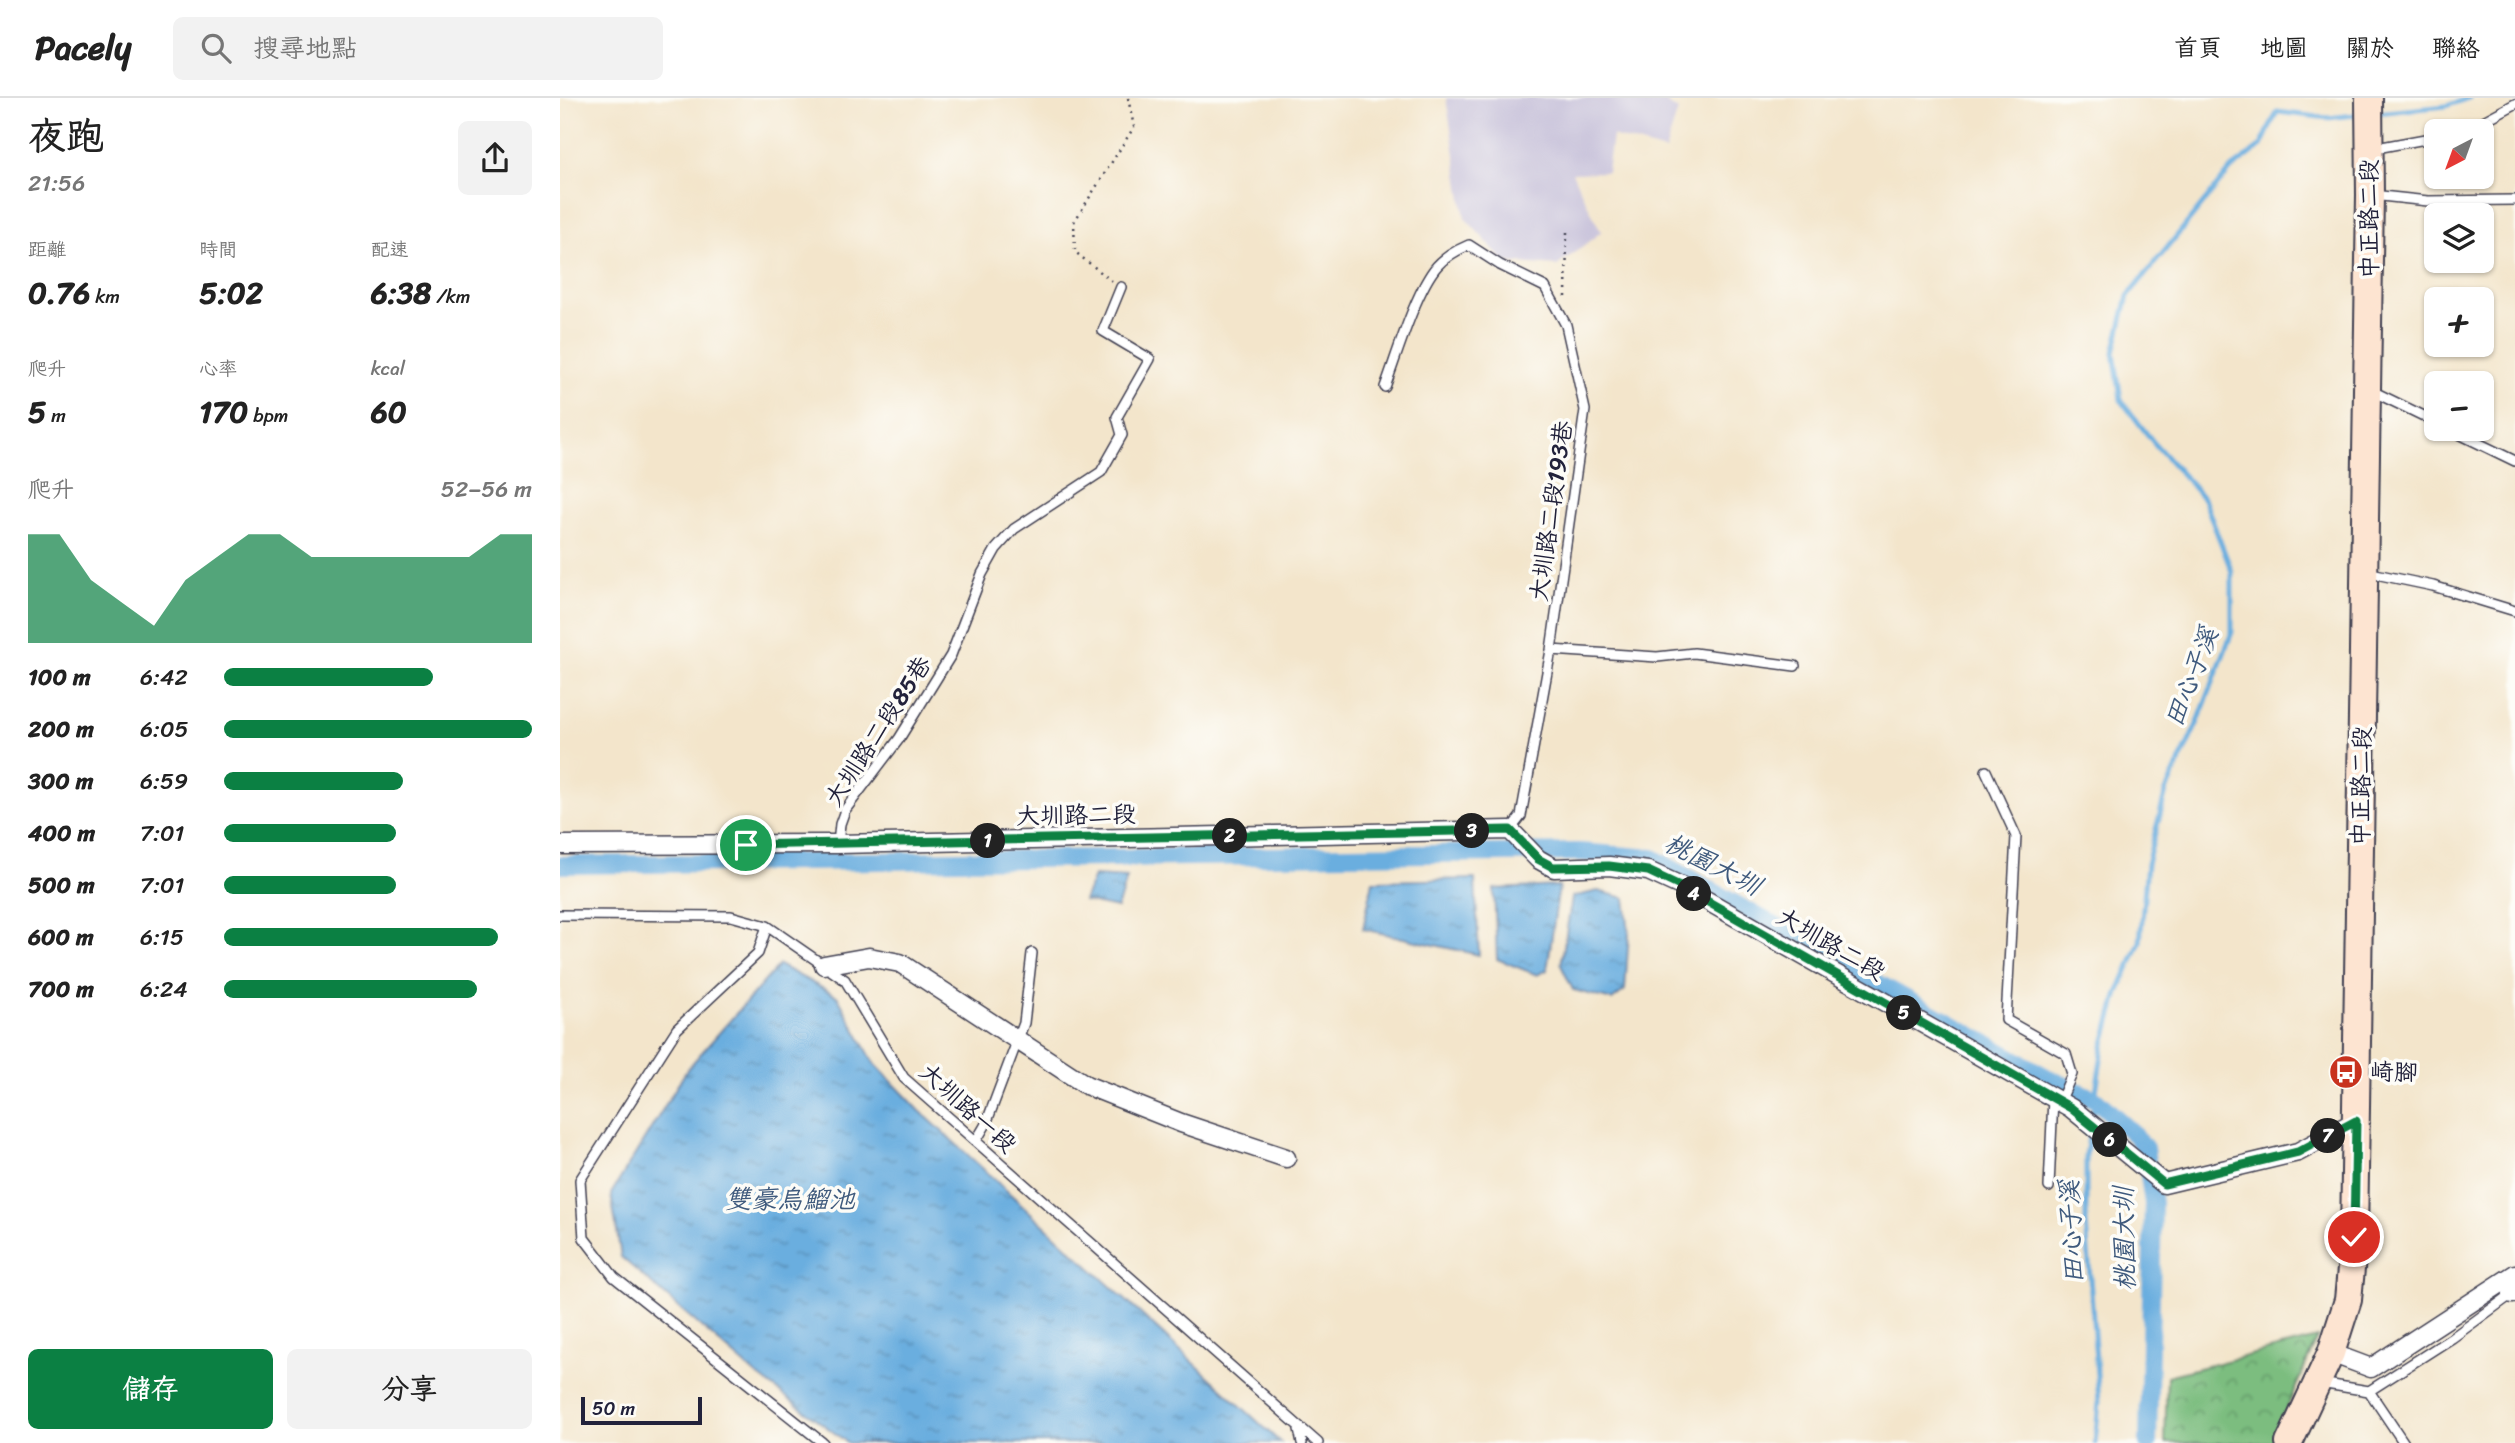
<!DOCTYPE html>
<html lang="zh-TW">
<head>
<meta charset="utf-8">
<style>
	body { margin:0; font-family:Sriracha,"LXGW WenKai TC",sans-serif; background:#f2f2f2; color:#222; height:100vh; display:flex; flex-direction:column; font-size:26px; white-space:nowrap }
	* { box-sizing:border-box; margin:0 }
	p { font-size:23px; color:#767676 }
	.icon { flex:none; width:38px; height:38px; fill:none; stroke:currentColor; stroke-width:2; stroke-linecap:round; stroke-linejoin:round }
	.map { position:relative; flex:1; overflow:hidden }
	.drawer { display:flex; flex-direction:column; background:#fff; width:560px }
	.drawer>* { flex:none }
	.needle { width:46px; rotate:221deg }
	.buttons { position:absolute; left:1864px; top:21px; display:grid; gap:14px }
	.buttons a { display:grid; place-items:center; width:70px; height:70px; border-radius:10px; background:#fff; box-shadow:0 2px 5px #0004; font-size:35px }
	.scale { position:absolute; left:21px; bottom:18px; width:121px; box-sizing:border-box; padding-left:7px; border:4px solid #22223b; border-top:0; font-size:19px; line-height:24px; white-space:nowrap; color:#22223b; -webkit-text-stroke:5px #fdfcf7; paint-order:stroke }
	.pin { position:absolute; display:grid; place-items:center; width:60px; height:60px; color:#fff; margin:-30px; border:4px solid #fff; border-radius:50%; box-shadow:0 2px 7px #0007 }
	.km { position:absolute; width:35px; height:35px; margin:-18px; border-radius:50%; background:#222; color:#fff; font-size:19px; line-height:35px; text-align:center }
	.round { display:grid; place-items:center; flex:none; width:74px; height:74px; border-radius:10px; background:#f2f2f2 }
	.summary { display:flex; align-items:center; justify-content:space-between; height:119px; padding:0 28px }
	h1 { font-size:38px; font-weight:700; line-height:52px }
	.metrics { display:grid; grid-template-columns:repeat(3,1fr); gap:10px; height:119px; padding:7px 28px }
	.metrics div { display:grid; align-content:center }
	.metrics b { font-size:30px; font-weight:700 }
	.metrics small { font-size:19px; font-weight:400 }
	.metrics p { font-size:19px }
	.chart { height:196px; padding:14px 28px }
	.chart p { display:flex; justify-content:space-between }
	.chart svg { width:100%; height:126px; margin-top:7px; fill:#0b8043; opacity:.7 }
	.action { display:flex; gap:14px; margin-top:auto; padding:14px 28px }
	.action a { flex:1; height:80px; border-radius:10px; background:#0b8043; color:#fff; font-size:28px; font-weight:700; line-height:80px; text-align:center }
	.action a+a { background:#f2f2f2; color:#222 }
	ul { padding:0 28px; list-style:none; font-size:23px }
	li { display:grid; grid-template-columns:112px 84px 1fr; align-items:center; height:52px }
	li i { height:18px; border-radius:9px; background:#0b8043 }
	header { display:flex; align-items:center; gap:42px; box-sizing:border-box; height:98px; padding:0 35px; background:#fff; border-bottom:2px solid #e0e0e0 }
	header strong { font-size:33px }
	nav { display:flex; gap:38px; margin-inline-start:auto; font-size:24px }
	.search { width:490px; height:63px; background:#f2f2f2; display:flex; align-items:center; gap:18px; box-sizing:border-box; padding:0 24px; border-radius:10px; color:#767676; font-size:26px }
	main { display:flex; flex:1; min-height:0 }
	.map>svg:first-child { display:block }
	.industrial { fill:#c6c0d9 }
	.forest { fill:url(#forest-crowns); stroke:#4e705d; stroke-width:2 }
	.water { fill:url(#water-ripples); stroke:#46688d; stroke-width:2 }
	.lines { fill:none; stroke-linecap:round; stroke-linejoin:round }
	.stream { stroke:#6aaedf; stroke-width:5 }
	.canal { stroke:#6aaedf; stroke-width:18 }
	.lane-casing { stroke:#413f51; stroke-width:12 }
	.street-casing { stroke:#413f51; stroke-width:21 }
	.secondary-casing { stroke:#413f51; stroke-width:30 }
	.path { stroke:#413f51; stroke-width:2.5; stroke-dasharray:2 5; stroke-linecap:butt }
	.lane { stroke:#fff; stroke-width:9 }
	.street { stroke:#fff; stroke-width:18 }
	.secondary { stroke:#fde4d1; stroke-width:26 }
	.route-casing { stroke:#fff; stroke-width:14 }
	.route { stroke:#0b8043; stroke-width:9 }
	.labels { text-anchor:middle; stroke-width:7; stroke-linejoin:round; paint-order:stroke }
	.street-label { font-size:24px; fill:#22223b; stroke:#fdfcf7 }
	.poi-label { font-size:24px; fill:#22223b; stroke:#fdfcf7; text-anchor:start }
	.water-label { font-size:26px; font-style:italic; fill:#3f5a7d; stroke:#fdfcf7 }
</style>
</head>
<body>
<header>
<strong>Pacely</strong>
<div class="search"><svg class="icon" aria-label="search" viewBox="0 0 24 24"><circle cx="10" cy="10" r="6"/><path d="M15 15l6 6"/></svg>搜尋地點</div>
<nav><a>首頁</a><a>地圖</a><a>關於</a><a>聯絡</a></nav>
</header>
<main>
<section class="drawer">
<div class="summary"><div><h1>夜跑</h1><p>21:56</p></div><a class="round"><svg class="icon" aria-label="share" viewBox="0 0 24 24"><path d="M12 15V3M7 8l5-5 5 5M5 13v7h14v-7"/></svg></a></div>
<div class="metrics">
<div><p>距離</p><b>0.76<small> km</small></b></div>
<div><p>時間</p><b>5:02</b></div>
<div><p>配速</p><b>6:38<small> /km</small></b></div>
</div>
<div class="metrics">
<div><p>爬升</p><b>5<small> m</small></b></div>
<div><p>心率</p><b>170<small> bpm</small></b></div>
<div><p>kcal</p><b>60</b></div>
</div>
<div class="chart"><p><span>爬升</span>52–56 m</p>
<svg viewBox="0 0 160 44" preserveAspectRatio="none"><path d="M0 44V6L10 6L20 22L30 30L40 38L50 22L60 14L70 6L80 6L90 14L100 14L110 14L120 14L130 14L140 14L150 6L160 6V44z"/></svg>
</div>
<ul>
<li><b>100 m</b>6:42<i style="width:68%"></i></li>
<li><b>200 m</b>6:05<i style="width:100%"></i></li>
<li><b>300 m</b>6:59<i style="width:58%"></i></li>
<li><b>400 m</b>7:01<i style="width:56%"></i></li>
<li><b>500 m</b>7:01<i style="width:56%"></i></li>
<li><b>600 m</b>6:15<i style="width:89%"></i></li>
<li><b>700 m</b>6:24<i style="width:82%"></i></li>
</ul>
<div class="action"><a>儲存</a><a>分享</a></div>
</section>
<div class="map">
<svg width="1955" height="1345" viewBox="0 0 1955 1345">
	<defs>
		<pattern id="forest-crowns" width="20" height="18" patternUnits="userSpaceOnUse" patternTransform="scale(1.75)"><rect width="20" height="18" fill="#7bbd7f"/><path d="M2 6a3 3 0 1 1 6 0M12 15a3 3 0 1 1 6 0" fill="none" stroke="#649969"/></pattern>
		<pattern id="water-ripples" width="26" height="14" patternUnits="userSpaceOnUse" patternTransform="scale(1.75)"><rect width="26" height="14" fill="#6aaedf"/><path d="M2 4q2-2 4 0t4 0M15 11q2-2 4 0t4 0" fill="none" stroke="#578db6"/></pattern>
	</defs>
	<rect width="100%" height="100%" fill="#fdfcf7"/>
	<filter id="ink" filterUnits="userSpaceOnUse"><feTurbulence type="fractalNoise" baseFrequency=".0143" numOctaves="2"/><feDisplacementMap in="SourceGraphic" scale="14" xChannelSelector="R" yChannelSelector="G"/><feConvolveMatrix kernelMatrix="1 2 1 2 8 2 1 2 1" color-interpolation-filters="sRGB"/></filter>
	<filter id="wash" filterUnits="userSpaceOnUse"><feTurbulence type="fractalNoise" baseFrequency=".00686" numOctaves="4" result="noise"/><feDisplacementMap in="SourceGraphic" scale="28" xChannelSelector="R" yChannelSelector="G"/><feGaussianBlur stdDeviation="1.57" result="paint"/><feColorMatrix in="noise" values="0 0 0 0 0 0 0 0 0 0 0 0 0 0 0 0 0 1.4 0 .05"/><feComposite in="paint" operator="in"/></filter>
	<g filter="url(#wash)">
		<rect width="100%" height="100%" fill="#f3e5cb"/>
		<path class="industrial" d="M886,0H1108L1107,6L1118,12L1105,53L1052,38L1047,74L1012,75L1041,134L997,168L945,164L905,120Z"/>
		<path class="forest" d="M1757,1240L1712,1345H1605L1607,1278Z"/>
		<path class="water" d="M534,778L567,780L557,810L524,803Z
			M915,781L919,857L803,831L813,783Z
			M999,788L987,872L977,877L937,861L934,791Z
			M1038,793L1065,800L1069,835L1065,892L1052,902L1013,892L1001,867L1012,799Z
			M219,867L277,898L314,965L360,1013L721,1345H288L193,1274L61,1159L51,1096L128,970Z"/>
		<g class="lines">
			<path class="stream" d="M1816,15L1886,8L1909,0
				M1535,1345L1539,1304L1526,1124V1057L1543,949L1558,895L1580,844L1587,766L1606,693L1638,624L1672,534V474L1644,401L1594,345L1561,302L1554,254L1568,198L1671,71L1701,48L1717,14L1768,20L1803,16"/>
			<path class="canal" d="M0,767L1019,754L1093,760L1492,982L1535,1001L1574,1036L1585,1050L1593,1105L1588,1345"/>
		</g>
	</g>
	<g filter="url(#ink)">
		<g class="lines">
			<g class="lane-casing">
				<path id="lane" d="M1905,33L1955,6
					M1811,51L1876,39
					M1812,97L1868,103L1955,102
					M825,289C837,257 856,192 877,168C886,158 897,152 909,147L940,167L985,189L1006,227L1025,312L991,552L961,718L950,732
					M1812,293L1876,324
					M1889,331L1955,363
					M1806,474L1873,488L1955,513
					M991,552L1097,559L1134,555L1235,568
					M1426,673L1456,738L1446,922L1506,956L1512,976L1500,1004
					M278,746L280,726L285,712L339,641L391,557L422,476L436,451L454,431L541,374L562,337L557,319L590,261L543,233L561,189
					M0,817L171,818L207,828L285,882L344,980L758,1345
					M207,828L198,855L117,931L20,1082L24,1140L54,1179L263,1345
					M416,1043L426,1026L464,925L472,855
					M1489,1089L1493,1000
					M1760,1285L1809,1293L1844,1345
					M1809,1293L1892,1240L1952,1196L1954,1198
					M739,1331L742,1345"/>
			</g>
			<g class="street-casing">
				<path id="street" d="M0,747L278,746L950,732L978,761L994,770L1049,768L1088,773L1123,789L1511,1010L1604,1086L1738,1054L1796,1023
					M264,867L309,859L340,865L526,987L621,1025L726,1060
					M1952,1196L1955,1195
					M1771,1255L1811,1270L1955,1176"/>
			</g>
			<g class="secondary-casing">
				<path id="secondary" d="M1729,1345L1771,1255L1788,1202L1794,1139L1810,97L1809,0"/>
			</g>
			<path class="path" d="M552,183L515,154L514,124L574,29L568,0
				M1006,199L1007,133"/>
			<use href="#lane" class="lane"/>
			<use href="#street" class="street"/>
			<use href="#secondary" class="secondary"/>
		</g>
	</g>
	<g class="lines" filter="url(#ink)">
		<g class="route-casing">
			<path id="route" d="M186,747L950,732L978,761L993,769L1049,768L1088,773L1122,789L1511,1010L1604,1086L1738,1054L1796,1023L1794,1139"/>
		</g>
		<use href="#route" class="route"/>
	</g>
	<defs>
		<g id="bus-disc" transform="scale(1.75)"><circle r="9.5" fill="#c8321e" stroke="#fdfcf7"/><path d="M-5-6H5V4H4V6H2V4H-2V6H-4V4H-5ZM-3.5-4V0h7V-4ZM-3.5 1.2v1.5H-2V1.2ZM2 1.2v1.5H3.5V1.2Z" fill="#fff"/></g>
	</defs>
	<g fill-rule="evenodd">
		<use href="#bus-disc" x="1786" y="974"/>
	</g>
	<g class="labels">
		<g class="street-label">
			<text transform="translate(1809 121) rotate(-90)" y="8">中正路二段</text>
			<text transform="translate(991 413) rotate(-82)" y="8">大圳路二段193巷</text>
			<text transform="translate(318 633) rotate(-57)" y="8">大圳路二段85巷</text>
			<text transform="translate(1801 688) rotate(-89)" y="8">中正路二段</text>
			<text transform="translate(516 717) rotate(-1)" y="8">大圳路二段</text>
			<text transform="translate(1271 846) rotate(30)" y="8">大圳路二段</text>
			<text transform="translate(408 1010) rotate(42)" y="8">大圳路一段</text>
		</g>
		<g class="poi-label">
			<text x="1810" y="982">崎腳</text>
		</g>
		<g class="water-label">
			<text transform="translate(1631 579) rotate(-69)" y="9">田心子溪</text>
			<text transform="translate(1153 766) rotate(27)" y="9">桃園大圳</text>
			<text x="230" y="1110">雙豪烏鰡池</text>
			<text transform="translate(1511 1134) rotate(-93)" y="9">田心子溪</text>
			<text transform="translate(1564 1141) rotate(-91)" y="9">桃園大圳</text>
		</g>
	</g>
</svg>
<div class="buttons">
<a><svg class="needle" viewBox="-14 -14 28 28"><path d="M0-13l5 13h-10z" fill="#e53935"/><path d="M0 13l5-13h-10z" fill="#767676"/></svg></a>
<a><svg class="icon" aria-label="layers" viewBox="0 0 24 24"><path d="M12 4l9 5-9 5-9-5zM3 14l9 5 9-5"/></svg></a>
<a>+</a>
<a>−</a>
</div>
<div class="scale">50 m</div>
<div class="pin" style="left:186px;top:747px;background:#1e9e55"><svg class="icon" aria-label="arrive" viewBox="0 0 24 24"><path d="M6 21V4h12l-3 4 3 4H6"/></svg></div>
<div class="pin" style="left:1794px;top:1139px;background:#d93025"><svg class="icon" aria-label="check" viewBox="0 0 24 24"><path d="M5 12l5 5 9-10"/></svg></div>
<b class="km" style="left:428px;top:743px">1</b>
<b class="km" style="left:670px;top:738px">2</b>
<b class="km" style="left:912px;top:733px">3</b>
<b class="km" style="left:1134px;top:796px">4</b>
<b class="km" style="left:1344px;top:915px">5</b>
<b class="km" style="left:1550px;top:1042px">6</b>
<b class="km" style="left:1768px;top:1038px">7</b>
</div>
</main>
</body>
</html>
